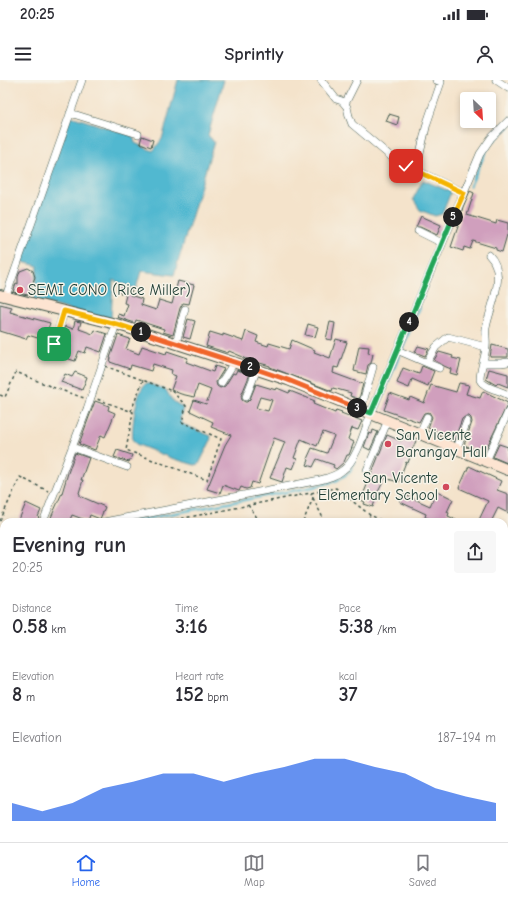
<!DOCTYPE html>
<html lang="en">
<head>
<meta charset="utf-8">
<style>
	body { margin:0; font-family:"Comic Neue",sans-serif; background:#f7f7f7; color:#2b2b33; height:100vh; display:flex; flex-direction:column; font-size:15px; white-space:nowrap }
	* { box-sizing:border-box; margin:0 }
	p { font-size:13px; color:#7c7c81 }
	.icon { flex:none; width:22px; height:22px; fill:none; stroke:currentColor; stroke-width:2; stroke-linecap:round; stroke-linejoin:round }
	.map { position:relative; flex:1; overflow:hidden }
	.side { position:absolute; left:0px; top:438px; width:508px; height:324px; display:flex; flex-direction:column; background:#fff; border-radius:12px 12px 0 0; box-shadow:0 2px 6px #0003 }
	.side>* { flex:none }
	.needle { width:26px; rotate:155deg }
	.buttons { position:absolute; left:460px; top:12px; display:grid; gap:8px }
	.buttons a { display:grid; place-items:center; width:36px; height:36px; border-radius:4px; background:#fff; box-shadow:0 2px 6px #0003; font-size:20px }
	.pin { position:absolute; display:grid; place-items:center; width:34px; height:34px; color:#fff; margin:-17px; border-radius:8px; box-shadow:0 2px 6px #0006 }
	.km { position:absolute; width:20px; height:20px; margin:-10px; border-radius:50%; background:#222; color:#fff; font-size:11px; line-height:20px; text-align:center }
	.round { display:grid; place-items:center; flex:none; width:42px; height:42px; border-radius:4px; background:#f7f7f7 }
	.head { display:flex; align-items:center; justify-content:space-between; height:68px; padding:0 12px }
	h1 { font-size:22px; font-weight:700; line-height:30px }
	.figures { display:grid; grid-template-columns:repeat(3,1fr); gap:6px; height:68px; padding:4px 12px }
	.figures div { display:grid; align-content:center }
	.figures b { font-size:20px; font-weight:700 }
	.figures small { font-size:11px; font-weight:400 }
	.figures p { font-size:11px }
	.chart { height:112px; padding:8px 12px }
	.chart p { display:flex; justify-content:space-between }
	.chart svg { width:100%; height:72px; margin-top:4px; fill:#2563eb; opacity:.7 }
	.status { display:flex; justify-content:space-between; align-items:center; height:28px; padding:0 20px; background:#fff; direction:ltr }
	.status svg { height:11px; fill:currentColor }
	header { display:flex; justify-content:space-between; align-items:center; height:52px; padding:0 12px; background:#fff; font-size:18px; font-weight:700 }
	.tabs { display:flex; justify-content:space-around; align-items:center; height:56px; border-top:1px solid #e1e1e2; background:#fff; font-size:11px; color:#7c7c81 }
	.tabs a { display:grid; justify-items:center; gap:2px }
	.tabs .on { color:#2563eb }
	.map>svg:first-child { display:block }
	.water { fill:#51b8d0; stroke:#387a82 }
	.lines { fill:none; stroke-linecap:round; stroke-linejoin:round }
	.stream { stroke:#51b8d0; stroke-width:2.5 }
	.building { fill:#d09fbd; fill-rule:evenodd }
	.lane-casing { stroke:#3f564b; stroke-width:5 }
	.street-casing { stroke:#3f564b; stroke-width:8 }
	.secondary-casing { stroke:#3f564b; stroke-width:12 }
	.path { stroke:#3f564b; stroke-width:1.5; stroke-dasharray:3 3; stroke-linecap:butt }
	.lane { stroke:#fff; stroke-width:3.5 }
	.street { stroke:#fff; stroke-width:7 }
	.secondary { stroke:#fde4d1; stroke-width:10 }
	.split-1-casing { stroke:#fff; stroke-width:8 }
	.split-2-casing { stroke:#fff; stroke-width:8 }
	.split-3-casing { stroke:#fff; stroke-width:8 }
	.split-4-casing { stroke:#fff; stroke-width:8 }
	.split-5-casing { stroke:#fff; stroke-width:8 }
	.split-6-casing { stroke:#fff; stroke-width:8 }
	.split-1 { stroke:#f5b400; stroke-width:5 }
	.split-2 { stroke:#f0652b; stroke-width:5 }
	.split-3 { stroke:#f0652b; stroke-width:5 }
	.split-4 { stroke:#22a559; stroke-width:5 }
	.split-5 { stroke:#22a559; stroke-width:5 }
	.split-6 { stroke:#f5b400; stroke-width:5 }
	.poi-dot { fill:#d1495b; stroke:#f7f3e8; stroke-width:1.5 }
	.labels { text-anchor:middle; stroke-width:3; stroke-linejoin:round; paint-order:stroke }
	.poi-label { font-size:15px; fill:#1f3d34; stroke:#f7f3e8; text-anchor:start }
</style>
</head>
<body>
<div class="status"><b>20:25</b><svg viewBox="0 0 49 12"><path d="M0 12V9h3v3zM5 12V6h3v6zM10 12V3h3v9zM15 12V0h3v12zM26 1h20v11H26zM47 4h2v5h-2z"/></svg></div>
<header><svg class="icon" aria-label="menu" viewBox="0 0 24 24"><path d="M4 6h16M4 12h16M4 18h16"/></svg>Sprintly<svg class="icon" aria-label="person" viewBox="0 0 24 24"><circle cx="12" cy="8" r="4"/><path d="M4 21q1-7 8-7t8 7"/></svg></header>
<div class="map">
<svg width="508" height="762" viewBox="0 0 508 762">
	<rect width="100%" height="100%" fill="#f7f3e8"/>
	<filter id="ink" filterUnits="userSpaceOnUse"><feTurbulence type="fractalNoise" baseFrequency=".025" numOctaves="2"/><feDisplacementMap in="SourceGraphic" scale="8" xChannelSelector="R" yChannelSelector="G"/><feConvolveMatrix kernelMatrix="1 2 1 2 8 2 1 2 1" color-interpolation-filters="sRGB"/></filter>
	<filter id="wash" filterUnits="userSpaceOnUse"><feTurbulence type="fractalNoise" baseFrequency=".012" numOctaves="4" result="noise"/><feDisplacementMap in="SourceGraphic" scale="16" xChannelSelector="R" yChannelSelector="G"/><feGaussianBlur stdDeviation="0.9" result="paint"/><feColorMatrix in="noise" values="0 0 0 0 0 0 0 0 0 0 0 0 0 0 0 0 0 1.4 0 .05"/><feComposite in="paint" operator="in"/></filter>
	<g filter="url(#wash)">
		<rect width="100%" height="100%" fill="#f4e3cb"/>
		<path class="water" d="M178,0H224L208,55L214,62L174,195L141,191L136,209L113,200L111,241L33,220L38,186L19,181L71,36L133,56L135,63L153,71L162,59Z
			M423,100L451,112L442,134L435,136L420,130L413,119Z
			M147,303L166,310L172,320L183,328L180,338L182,344L211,356L210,362L199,384L195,385L171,378L136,364L133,361C131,350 136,308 147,303Z"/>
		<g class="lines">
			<path class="stream" d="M491,63L508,47
				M470,106L488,67
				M402,270L419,227
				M376,332L399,276
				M128,442L313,407L336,401L350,392L354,382
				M0,469L4,468"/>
		</g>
		<g id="blocks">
			<path class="building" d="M389,34L399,37L397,45L386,41Z
				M142,56L153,60L151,67L140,63Z
				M470,111L474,113L467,135L496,144L497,140L508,143V155H507L502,172L496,170V168L473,161L470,169L464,167L463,171L451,167L461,138H460L463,127Z
				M421,136L441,145L437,155L420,147H416Z
				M28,188L33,191L35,197L28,215L13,212L16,203L18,204V197L20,191Z
				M178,201L194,205L189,224L183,223L180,228L173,255L163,252L164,249L136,240L135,243L117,237L118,234L124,236L128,224L124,223L126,215L120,213L122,207L132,210L130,215L142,219L141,225L156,230L159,220L172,224Z
				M0,224L12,227L10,232L50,243L44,260L28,255L26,259L0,251Z
				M188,239L195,241L190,259L183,257Z
				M75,241L81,242L79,249L93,254L95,250L107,254L101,272L87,267L85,273L79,271L75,281L66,278L71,266L60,263L65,246L73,249Z
				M330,242L335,243L332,260L326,259Z
				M308,244L318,247L315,257L305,255Z
				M246,251L258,256L256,262L268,266L269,263L289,269L292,260L315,270L314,272L330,278L336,259L347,262L338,288L334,287L333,293L363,304L359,319L350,316L351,313L333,308L332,311L270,287V286L243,278V277L229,271L228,273L206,266L210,252L223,256V254L243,261Z
				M118,255L130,259L126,269L139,274L142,266L166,274L167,271L188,278L186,282L213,292L215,286L224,289L216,302L217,306L220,308L225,306L233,293L235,294L237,290L250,294L241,316L242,320L245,322H247L250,319L256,304L276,310L277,308L289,313L290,311L315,321L313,324L335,333L336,330L342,332L341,333L362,341L358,350L352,348L348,359L354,362L349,375H347L344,382L336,389L333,387L334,385L317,379L313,387L307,385L309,380L307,379L312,368L327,373L334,356L323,352L317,366L301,359L294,378L297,379L293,389L287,387L282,402L270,398L285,362L274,358L258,404L252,402L250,408L246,409L241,407L239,411L223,405L220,413L207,409L225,365L231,355L211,347L213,342L190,331L194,320L206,324L211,310L198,305L194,317L181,314L171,310L176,296L171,294L172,290L153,284L151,291L131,285L130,289L110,282L111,278H110ZM260,317L272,320L268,331L256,328Z
				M492,265L508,269V277H490Z
				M359,266L369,267L368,273L373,274L371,283L368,285L366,294L354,291Z
				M418,266L429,269L425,276L415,272Z
				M439,272L453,276L452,278L461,280L457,295L450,293L451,289L444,286L441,284L434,280Z
				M422,286L434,291L428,306L412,299L409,308L397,303L403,288L419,294Z
				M489,289L508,294V307L498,303L496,305L486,299Z
				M75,292L87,297L82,310L61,302L65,294L72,297Z
				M459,303L469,305L466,314L480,318L483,311L508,323L484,373L464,365L472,342L471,338L469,336H466L462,339L454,361L435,353L436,351L428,348L432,337L429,332L424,333L419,342L384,330L390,313L409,320L410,317L424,323L431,305L456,312Z
				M95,321L109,326L108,330L115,333L105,357L101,355L95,370L79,364Z
				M373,350L378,352L370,370L364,367L369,353L372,354Z
				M387,355L401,361L404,355L416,361L409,376L410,377L408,383L406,382L398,402L385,398L377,414L373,427L364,424L365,422L361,420Z
				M499,364L508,367L507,383L493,377Z
				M117,370L132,375L129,382L114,377Z
				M75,373L89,378L81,400H83L79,413L80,414V416L105,427L100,439L90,435L88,441L72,435L69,442H49L62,413L68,393Z
				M469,386L501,401L497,410L508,414V433L498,428L491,442H478L488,421L459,408Z
				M437,411L453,419L447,432L449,433L448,436L461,442H438L425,437L426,434L400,422L403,414L430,426Z
				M26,423L41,430L38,437L39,438L38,442H18Z"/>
		</g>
	</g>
	<g filter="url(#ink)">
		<use href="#blocks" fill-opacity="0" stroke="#3f564b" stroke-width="1"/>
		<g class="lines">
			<g class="lane-casing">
				<path id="lane" d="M0,677L4,679
					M108,758L111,762"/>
			</g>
			<g class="street-casing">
				<path id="street" d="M321,0L336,19L342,21L347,27L349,36L352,44L395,80L464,113
					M496,0L508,8
					M345,24L357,0
					M70,33L138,54
					M416,91L427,43L441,2L436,0
					M418,151L442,163
					M489,175C508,194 490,226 486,248C485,254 487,260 486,267C485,278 480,289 480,300C484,308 500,310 508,315
					M6,216L82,0
					M176,263L185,229
					M397,270L439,288
					M63,272L56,269L54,266L64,231
					M427,282L436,267L448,257L486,267
					M483,283H501L508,282
					M221,303L235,281
					M246,317L257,289
					M361,329L373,287
					M420,353L427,337
					M72,367L127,387
					M457,368L467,341
					M486,381L508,332
					M367,390L388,340
					M43,442L87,329L116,244
					M104,442L320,400C328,398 336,396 343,390C357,380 365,349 371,333L480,74L491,58L508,41
					M0,464L4,463
					M0,550L4,540"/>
			</g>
			<g class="secondary-casing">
				<path id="secondary" d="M0,215L116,244L288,300L508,390"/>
			</g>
			<path class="path" d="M105,286L172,311L186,326L182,342L221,359L207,400L126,370L133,332L94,318Z
				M0,315L5,317L16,292L52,307L84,318
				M131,331L143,300
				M313,418L325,442
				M248,425L260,442
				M0,441L20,397L48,411
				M164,442L336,408L370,435L385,442
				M303,442L313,418L311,413
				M367,442L370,435
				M504,489L508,491
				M504,506L508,508
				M504,540L508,533
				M504,551L508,553
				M0,559L4,561
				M504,598L508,591
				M504,611L508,613
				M504,629L508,631
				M504,641L508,643
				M0,648L4,651
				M504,668L508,661
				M0,685L4,687
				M504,695L508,697
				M504,701L508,694
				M504,739L508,741
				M99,758L103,762
				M216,758L223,762
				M348,758L358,762
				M4,762L6,758
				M29,762L31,758
				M81,762L84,758
				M154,762L156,758
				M205,762L206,758
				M242,762L244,758
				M282,762L283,758
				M306,762L308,758
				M344,762L345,758
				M365,762L367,758
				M424,762L426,758
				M468,762L471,758"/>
			<use href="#lane" class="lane"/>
			<use href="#street" class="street"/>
			<use href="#secondary" class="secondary"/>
		</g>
	</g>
	<g class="lines" filter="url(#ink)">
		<g class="split-1-casing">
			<path id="split-1" d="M54,264L64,231L116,244L141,252"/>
		</g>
		<g class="split-2-casing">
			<path id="split-2" d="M141,252L250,287"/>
		</g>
		<g class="split-3-casing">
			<path id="split-3" d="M250,287L288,300L357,328"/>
		</g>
		<g class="split-4-casing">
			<path id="split-4" d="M357,328L371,333L409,242"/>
		</g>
		<g class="split-5-casing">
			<path id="split-5" d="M409,242L453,137"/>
		</g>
		<g class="split-6-casing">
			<path id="split-6" d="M406,86L464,113L453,137"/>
		</g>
		<use href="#split-1" class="split-1"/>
		<use href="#split-2" class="split-2"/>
		<use href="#split-3" class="split-3"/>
		<use href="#split-4" class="split-4"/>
		<use href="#split-5" class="split-5"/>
		<use href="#split-6" class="split-6"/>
	</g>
	<g class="poi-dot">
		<circle cx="20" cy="210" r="4"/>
		<circle cx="388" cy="364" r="4"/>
		<circle cx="446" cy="407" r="4"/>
	</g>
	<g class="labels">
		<g class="poi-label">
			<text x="28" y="215">SEMI CONO (Rice Miller)</text>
			<text x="396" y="360">San Vicente<tspan x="396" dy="17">Barangay Hall</tspan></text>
			<text x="438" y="403" text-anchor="end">San Vicente<tspan x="438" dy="17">Elementary School</tspan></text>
		</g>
	</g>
</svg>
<div class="buttons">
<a><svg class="needle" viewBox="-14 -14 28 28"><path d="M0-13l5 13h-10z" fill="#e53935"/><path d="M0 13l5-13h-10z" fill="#7c7c81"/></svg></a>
</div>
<div class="pin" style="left:54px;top:264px;background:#1e9e55"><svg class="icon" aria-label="arrive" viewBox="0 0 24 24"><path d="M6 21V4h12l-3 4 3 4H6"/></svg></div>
<div class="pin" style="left:406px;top:86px;background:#d93025"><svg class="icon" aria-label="check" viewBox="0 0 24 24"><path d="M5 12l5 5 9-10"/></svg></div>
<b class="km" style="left:141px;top:252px">1</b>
<b class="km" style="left:250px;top:287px">2</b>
<b class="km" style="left:357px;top:328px">3</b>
<b class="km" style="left:409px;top:242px">4</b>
<b class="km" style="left:453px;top:137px">5</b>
<section class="side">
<div class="head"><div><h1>Evening run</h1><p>20:25</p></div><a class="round"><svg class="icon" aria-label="share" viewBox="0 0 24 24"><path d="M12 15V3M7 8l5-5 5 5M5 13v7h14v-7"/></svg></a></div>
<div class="figures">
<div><p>Distance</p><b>0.58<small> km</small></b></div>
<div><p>Time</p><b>3:16</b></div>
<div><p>Pace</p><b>5:38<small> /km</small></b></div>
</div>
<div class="figures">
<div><p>Elevation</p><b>8<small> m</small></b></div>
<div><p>Heart rate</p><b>152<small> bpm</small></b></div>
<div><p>kcal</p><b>37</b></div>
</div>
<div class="chart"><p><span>Elevation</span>187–194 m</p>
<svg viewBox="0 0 160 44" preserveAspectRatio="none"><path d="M0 44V33L10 38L20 33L30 24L40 20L50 15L60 15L70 20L80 15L90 11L100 6L110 6L120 11L130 15L140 24L150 29L160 33V44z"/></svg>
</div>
</section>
</div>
<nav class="tabs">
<a class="on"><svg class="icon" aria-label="home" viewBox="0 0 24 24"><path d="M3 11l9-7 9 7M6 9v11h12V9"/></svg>Home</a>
<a><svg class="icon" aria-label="map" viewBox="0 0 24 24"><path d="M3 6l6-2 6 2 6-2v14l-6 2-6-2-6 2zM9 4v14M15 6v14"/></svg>Map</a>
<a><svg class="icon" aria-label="saved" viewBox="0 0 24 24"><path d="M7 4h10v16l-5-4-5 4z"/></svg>Saved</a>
</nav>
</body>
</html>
